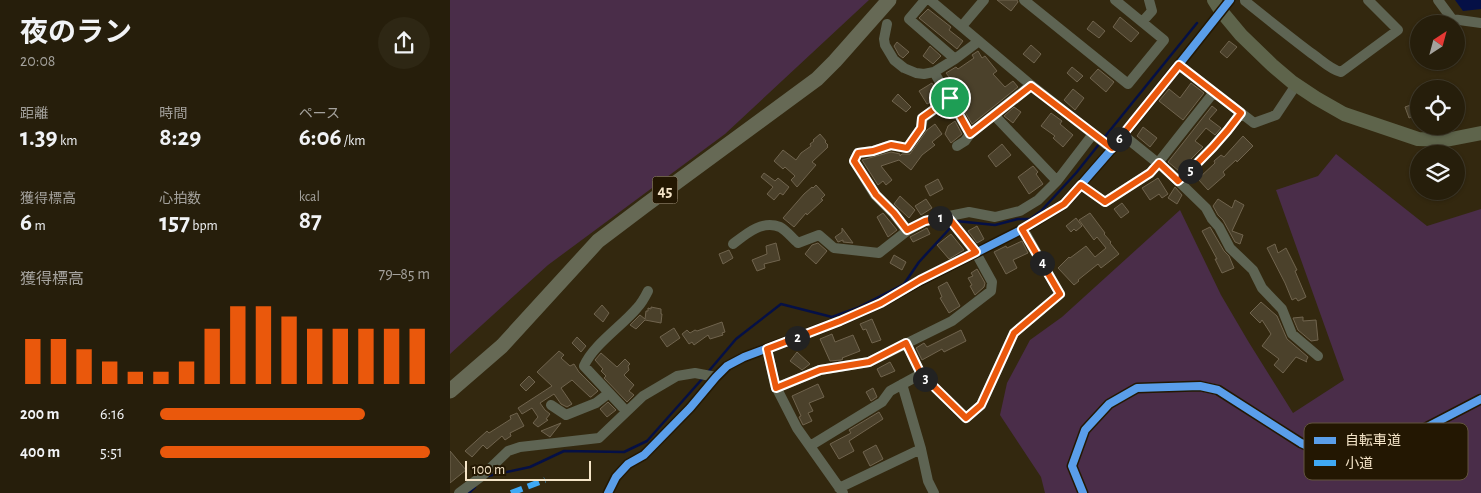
<!DOCTYPE html>
<html lang="ja">
<head>
<meta charset="utf-8">
<style>
	body { margin:0; font-family:"Alegreya Sans","Noto Sans JP",sans-serif; background:#2e2714; color:#f1f3f6; height:100vh; display:flex; flex-direction:column; font-size:19px; white-space:nowrap }
	* { box-sizing:border-box; margin:0 }
	p { font-size:16px; color:#a4a29d }
	.icon { flex:none; width:28px; height:28px; fill:none; stroke:currentColor; stroke-width:2; stroke-linecap:round; stroke-linejoin:round }
	.map { position:relative; flex:1; overflow:hidden }
	.drawer { display:flex; flex-direction:column; background:#261e0b; width:450px }
	.drawer>* { flex:none }
	.needle { width:32px; rotate:36deg }
	.fabs { position:absolute; left:960px; top:15px; display:grid; gap:10px }
	.fabs a { display:grid; place-items:center; width:55px; height:55px; border-radius:50%; background:#261e0b; box-shadow:0 1px 4px #0004,0 0 0 1px #423c2c; font-size:25px }
	.scale { position:absolute; left:15px; bottom:12px; width:126px; box-sizing:border-box; padding-left:5px; border:2px solid #f4e4c8; border-top:0; font-size:14px; line-height:18px; white-space:nowrap; color:#f4e4c8; -webkit-text-stroke:4px #231702; paint-order:stroke }
	.pin { position:absolute; display:grid; place-items:center; width:42px; height:42px; color:#fff; margin:-21px; border:2px solid #fff; border-radius:50%; box-shadow:0 1px 5px #0007 }
	.km { position:absolute; width:25px; height:25px; margin:-12px; border-radius:50%; background:#222; color:#fff; font-size:14px; line-height:25px; text-align:center }
	.round { display:grid; place-items:center; flex:none; width:52px; height:52px; border-radius:26px; background:#2e2714 }
	.head { display:flex; align-items:center; justify-content:space-between; height:85px; padding:0 20px }
	h1 { font-size:28px; font-weight:700; line-height:38px }
	.stats { display:grid; grid-template-columns:repeat(3,1fr); gap:8px; height:85px; padding:5px 20px }
	.stats div { display:grid; align-content:center }
	.stats b { font-size:25px; font-weight:700 }
	.stats small { font-size:14px; font-weight:400 }
	.stats p { font-size:14px }
	.chart { height:140px; padding:10px 20px }
	.chart p { display:flex; justify-content:space-between }
	.chart svg { width:100%; height:90px; margin-top:5px; stroke:#ea580c; stroke-width:6 }
	ul { padding:0 20px; list-style:none; font-size:16px }
	li { display:grid; grid-template-columns:80px 60px 1fr; align-items:center; height:38px }
	li i { height:12px; border-radius:6px; background:#ea580c }
	main { display:flex; flex:1; min-height:0 }
	.map>svg:first-child { display:block }
	.green { fill:#4a2d49 }
	.water { fill:#051046 }
	.lines { fill:none; stroke-linecap:round; stroke-linejoin:round }
	.stream { stroke:#051046; stroke-width:2.5 }
	.building { fill:#4b412b; stroke:#70644e }
	.minor-tunnel { stroke:#50442b; stroke-width:10; stroke-dasharray:10 5; stroke-linecap:butt }
	.minor { stroke:#5e6453; stroke-width:10 }
	.major { stroke:#5e644b; stroke-width:14 }
	.highway { stroke:#666955; stroke-width:15 }
	.quiet { stroke:#3fa9f5; stroke-width:6; stroke-dasharray:12 6; stroke-linecap:butt }
	.cycleway-casing { stroke:#231702; stroke-width:11 }
	.cycleway { stroke:#5a9eea; stroke-width:8 }
	.route-casing { stroke:#fff; stroke-width:10 }
	.route { stroke:#ea580c; stroke-width:6 }
	.labels { text-anchor:middle; stroke-width:4; stroke-linejoin:round; paint-order:stroke }
	.shield { fill:#231702; stroke:#b5a68d; stroke-width:1 }
	.shield-label { font-size:16px; font-weight:bold; fill:#f4e4c8 }
	.key { fill:#231702; stroke:#62543d; stroke-width:1 }
	.key-label { font-size:14px; fill:#f4e4c8 }
</style>
</head>
<body>
<main>
<section class="drawer">
<div class="head"><div><h1>夜のラン</h1><p>20:08</p></div><a class="round"><svg class="icon" aria-label="share" viewBox="0 0 24 24"><path d="M12 15V3M7 8l5-5 5 5M5 13v7h14v-7"/></svg></a></div>
<div class="stats">
<div><p>距離</p><b>1.39<small> km</small></b></div>
<div><p>時間</p><b>8:29</b></div>
<div><p>ペース</p><b>6:06<small> /km</small></b></div>
</div>
<div class="stats">
<div><p>獲得標高</p><b>6<small> m</small></b></div>
<div><p>心拍数</p><b>157<small> bpm</small></b></div>
<div><p>kcal</p><b>87</b></div>
</div>
<div class="chart"><p><span>獲得標高</span>79–85 m</p>
<svg viewBox="0 0 160 44" preserveAspectRatio="none"><path d="M5 44V22M15 44V22M25 44V27M35 44V33M45 44V38M55 44V38M65 44V33M75 44V17M85 44V6M95 44V6M105 44V11M115 44V17M125 44V17M135 44V17M145 44V17M155 44V17"/></svg>
</div>
<ul>
<li><b>200 m</b>6:16<i style="width:76%"></i></li>
<li><b>400 m</b>5:51<i style="width:100%"></i></li>
</ul>
</section>
<div class="map">
<svg width="1031" height="493" viewBox="0 0 1031 493">
	<rect width="100%" height="100%" fill="#33280f"/>
	<path class="green" d="M0,0H419L275,134L98,265L0,354Z
		M886,154L977,226L1031,209V493H595L591,477L550,415L557,383L580,340L612,317L730,210L771,295L798,341L843,413L894,380L826,190L868,176Z"/>
	<path class="water" d="M1005,0H1031V9L1013,11Z"/>
	<g class="lines">
		<path class="stream" d="M653,139L747,23
			M505,222L506,221L545,225L568,219H580L591,211L626,173L650,143
			M258,372L286,339L331,304L382,317L407,308L454,284L469,262L502,226
			M38,476L80,467L114,451L174,452L197,441L253,378
			M19,493L25,487"/>
	</g>
	<path class="building" d="M547,0H567L568,2L561,11Z
		M478,9L501,27L499,30L513,41L507,49L469,18Z
		M670,17L689,33L681,42L663,27Z
		M643,21L655,31L649,38L637,29Z
		M779,41L787,47L777,58L770,52Z
		M447,42L459,52L453,58L449,55L444,46Z
		M581,45L591,54L584,63L573,54Z
		M480,46L491,56L483,64L473,56Z
		M528,51L532,58L535,56L547,71L543,74L555,87L563,81L568,87L522,124L499,85L503,82L496,73L506,67L508,69L524,58L522,55Z
		M622,67L633,76L627,82L617,73Z
		M648,69L664,82L656,92L640,78Z
		M482,83L490,97L477,104L469,91Z
		M741,83L754,93L733,120L709,101L719,89L730,98Z
		M623,89L634,98L625,110L614,100Z
		M448,94L461,107L456,112L442,101Z
		M969,102V114L959,118L955,107Z
		M762,106L767,110L759,119L771,128L765,135L756,128L745,141L753,147L729,171L718,162Z
		M564,107L571,112L563,123L554,116Z
		M601,113L612,121L610,124L623,135L613,147L603,138L605,136L591,126Z
		M505,121L512,134L501,143L495,134L498,126Z
		M485,124L492,134L482,142L485,145L472,155L461,170L449,160L431,166L442,180L436,185L433,181L428,185L412,160L441,152L450,154V156L452,154H460L477,130Z
		M693,127L707,138L700,147L687,136Z
		M370,134L376,141L375,142L378,145L377,146L378,147L362,162L366,165L347,187L341,180L345,176L335,167L333,169L324,161L333,150L346,160L351,153L361,146L360,144L364,141L363,140Z
		M793,136L803,146L787,162L786,160L773,172L775,175L758,190L748,179L765,163L764,161L771,155L774,157Z
		M552,144L561,155L546,167L538,156Z
		M583,166L588,172L586,174L593,184L579,194L568,177Z
		M314,173L325,181L328,178L339,187L333,195L330,193L324,200L317,194L323,187L311,177Z
		M708,178L718,194L712,198L709,194L700,200L692,188Z
		M488,179L493,189L480,196L475,186Z
		M366,185L375,195L371,199L373,200L357,215L356,213L344,227L333,218L354,194L362,187L363,188Z
		M725,187L732,195L727,204L718,198Z
		M450,196L465,210L459,218L444,204Z
		M476,199L482,208L471,215L465,206Z
		M768,199L782,208L785,200L794,205L782,231L793,235L790,244L785,242L773,220L768,215L763,206Z
		M672,203L679,212L671,218L664,209Z
		M433,213L447,230L438,237L427,217Z
		M640,213L655,233L654,234L661,242L660,243L669,254L651,268L648,264L628,280L629,281L624,285L608,268L619,257L620,258L636,246L645,257L656,248L647,237L644,240L629,220Z
		M626,218L632,226L626,231L624,229L621,232L616,226Z
		M527,226L534,239L527,243L518,231Z
		M760,227L774,251L779,256L784,268L772,273L765,259H767L752,231Z
		M392,228L395,232L403,243L393,242V240L388,242L385,237L392,232Z
		M477,228L480,234L463,242L460,237Z
		M501,234L514,250L499,259L487,245Z
		M572,241L578,253L563,260L567,268L556,274L544,252L556,246L557,248Z
		M326,243L330,260L314,264L315,268L307,271L302,260L317,254L316,246Z
		M368,243L377,251L366,264L355,254L362,245Z
		M825,244L828,253L836,248L847,270L845,271L856,297L848,301L846,298L842,300L835,283L817,248Z
		M279,250L283,258L273,264L269,254Z
		M444,255L456,262L452,270L440,263Z
		M527,269L535,283L534,287L525,295L520,286L522,285L518,278L523,276L521,273Z
		M497,282L510,306L499,313L490,298L492,297L488,287Z
		M811,302L827,316L837,339L858,357L856,361L857,362L846,357L833,373L824,365L829,359L812,346L821,334L812,320L810,323L800,313Z
		M152,305L159,313L153,322L144,314Z
		M201,307L211,309V314H212L211,323L195,320L186,329L180,325L190,315L195,319L196,311H198V308L201,309Z
		M853,317V321L866,320L868,340L861,341L848,330L843,318Z
		M422,319L431,340L422,343L416,329L413,330L410,324Z
		M272,322L275,332L272,333L273,335L260,339L258,335L244,345L242,342L239,344L232,334L237,330L240,333L245,330L247,331Z
		M224,328L230,338L217,347L210,337Z
		M511,330L516,341L494,352L492,349L472,360L466,348L474,343L477,347Z
		M382,334L385,342L403,335L410,351L392,358L393,359L391,360L380,361L370,339Z
		M127,337L136,346L131,352L122,343Z
		M109,351L114,355L111,358L120,366L124,364L129,372L148,391L141,397H140L122,380L111,388L122,404L117,407L111,404L104,394L90,403L95,410L100,414L96,419L98,420L88,427L83,423L88,417L82,408L72,414L68,408L102,386L87,372Z
		M347,352L360,364L352,370L340,361Z
		M151,353L167,367L175,359L180,364L178,366L179,370L174,375L184,385L179,391L184,395L177,402L154,378L156,376L151,371L153,369L145,360Z
		M440,362L445,371L431,377L427,369Z
		M79,376L85,382L76,391L70,385Z
		M368,384L374,397L359,403L363,411L358,413L362,421L353,425L349,417L351,416L342,396Z
		M423,388L427,397L421,401L416,392Z
		M158,402L166,410L157,417L150,409Z
		M429,412L433,419L399,441L404,451L389,459L380,444L401,433L399,430Z
		M67,413L74,426L60,433L61,436L55,440L52,436L37,449L33,445L22,457L15,451L37,431L39,433L61,419L60,416Z
		M111,423L100,437L91,431Z
		M426,445L433,459L420,466L413,452Z
		M0,451L16,470L0,483Z"/>
	<g class="lines">
		<path class="minor-tunnel" d="M956,438L1031,399"/>
		<path class="minor" d="M475,0L459,19L505,59
			M480,0L581,85L662,149
			M574,0L678,84L714,40L665,0
			M796,0L795,1C817,19 839,36 861,53C870,59 881,70 891,72L948,30L918,0
			M988,0L1002,19L1031,23
			M692,22L702,11L699,0
			M437,24L434,39L435,45L444,60L454,68L466,73L474,74L484,72L505,59L529,41
			M512,26L534,0
			M729,65L804,123L826,115L846,85
			M484,72L520,134
			M500,98L473,118L471,128L457,148L441,145L423,151L408,153L404,161L425,195L443,213L457,231L475,221L519,212L545,217L570,211L588,200L607,181L643,134
			M544,115L607,181
			M673,135L720,173L756,208L762,219L769,227L780,248L803,270L812,288L832,309L842,334L868,356
			M507,146L515,141L520,134L581,85
			M728,181C752,160 773,138 791,113
			M631,185L655,202L700,173L764,92
			M283,244C297,233 312,220 330,227C336,230 343,239 348,243L369,235L384,248L429,253L457,231
			M456,343L471,374L516,418L531,405L564,333L610,294L573,229
			M317,349L325,385L347,428L393,493
			M452,384L471,449L478,481L484,493
			M326,388L370,370L419,362L502,321L541,291L542,282L526,253L497,216
			M101,405L116,415L146,403L159,393
			M176,411L134,366C143,345 172,326 187,308C192,303 195,297 198,291
			M360,446L432,402L440,391L471,374
			M389,488L471,449
			M9,493L32,476L58,451L70,447L149,438L193,396L227,376L245,373L266,377
			M158,493L166,477L178,464L194,455L240,408L266,377L277,366L294,357L390,321L431,303L470,281L573,229L614,204L662,149L780,0
			M633,493L622,466L635,430L659,404L687,388L750,386L768,390L851,443L871,452L907,455L956,438"/>
		<path class="major" d="M764,0L771,11L791,35L822,65L842,82L866,98L894,114L968,139L996,140L1031,133"/>
		<path class="highway" d="M0,391L52,346L148,241L197,204L367,79L385,61L439,0"/>
		<path class="quiet" d="M61,493L95,480"/>
		<g class="cycleway-casing">
			<path id="cycleway" d="M158,493L166,477L178,464L194,455L240,408L266,377L277,366L294,357L390,321L431,303L470,281L573,229L614,204L662,149L780,0
				M633,493L622,466L635,430L659,404L687,388L750,386L768,390L851,443L871,452L907,455L956,438L1031,399"/>
		</g>
		<use href="#cycleway" class="cycleway"/>
	</g>
	<g class="lines">
		<g class="route-casing">
			<path id="route" d="M729,65L791,113C773,138 752,160 728,181L709,163L700,173L655,202L631,185L614,204L572,229L610,294L564,333L531,405L516,418L471,374L456,343L419,362L370,370L326,388L317,349L390,321L431,303L470,280L526,252L497,216L475,221L457,230L444,213L426,195L404,161L408,153L423,151L441,145L457,148L471,128L472,118L500,98L520,134L581,86L662,148Z"/>
		</g>
		<use href="#route" class="route"/>
	</g>
	<g class="labels">
		<rect class="shield" x="202.5" y="176.5" width="25" height="27" rx="4"/>
		<g class="shield-label">
			<text x="215" y="196">45</text>
		</g>
	</g>
	<rect x="854" y="423" width="164" height="57" rx="8" class="key"/>
	<rect x="864" y="437" width="22" height="7" fill="#5a9eea"/>
	<rect x="864" y="460" width="22" height="6" fill="#3fa9f5"/>
	<g class="key-label">
		<text x="895" y="445">自転車道</text>
		<text x="895" y="468">小道</text>
	</g>
</svg>
<div class="fabs">
<a><svg class="needle" viewBox="-14 -14 28 28"><path d="M0-13l5 13h-10z" fill="#e53935"/><path d="M0 13l5-13h-10z" fill="#a4a29d"/></svg></a>
<a><svg class="icon" aria-label="locate" viewBox="0 0 24 24"><circle cx="12" cy="12" r="6"/><path d="M12 2v4M12 18v4M2 12h4M18 12h4"/></svg></a>
<a><svg class="icon" aria-label="layers" viewBox="0 0 24 24"><path d="M12 4l9 5-9 5-9-5zM3 14l9 5 9-5"/></svg></a>
</div>
<div class="scale">100 m</div>
<div class="pin" style="left:500px;top:98px;background:#1e9e55"><svg class="icon" aria-label="arrive" viewBox="0 0 24 24"><path d="M6 21V4h12l-3 4 3 4H6"/></svg></div>
<b class="km" style="left:490px;top:218px">1</b>
<b class="km" style="left:347px;top:338px">2</b>
<b class="km" style="left:475px;top:379px">3</b>
<b class="km" style="left:592px;top:263px">4</b>
<b class="km" style="left:740px;top:171px">5</b>
<b class="km" style="left:669px;top:139px">6</b>
</div>
</main>
</body>
</html>
